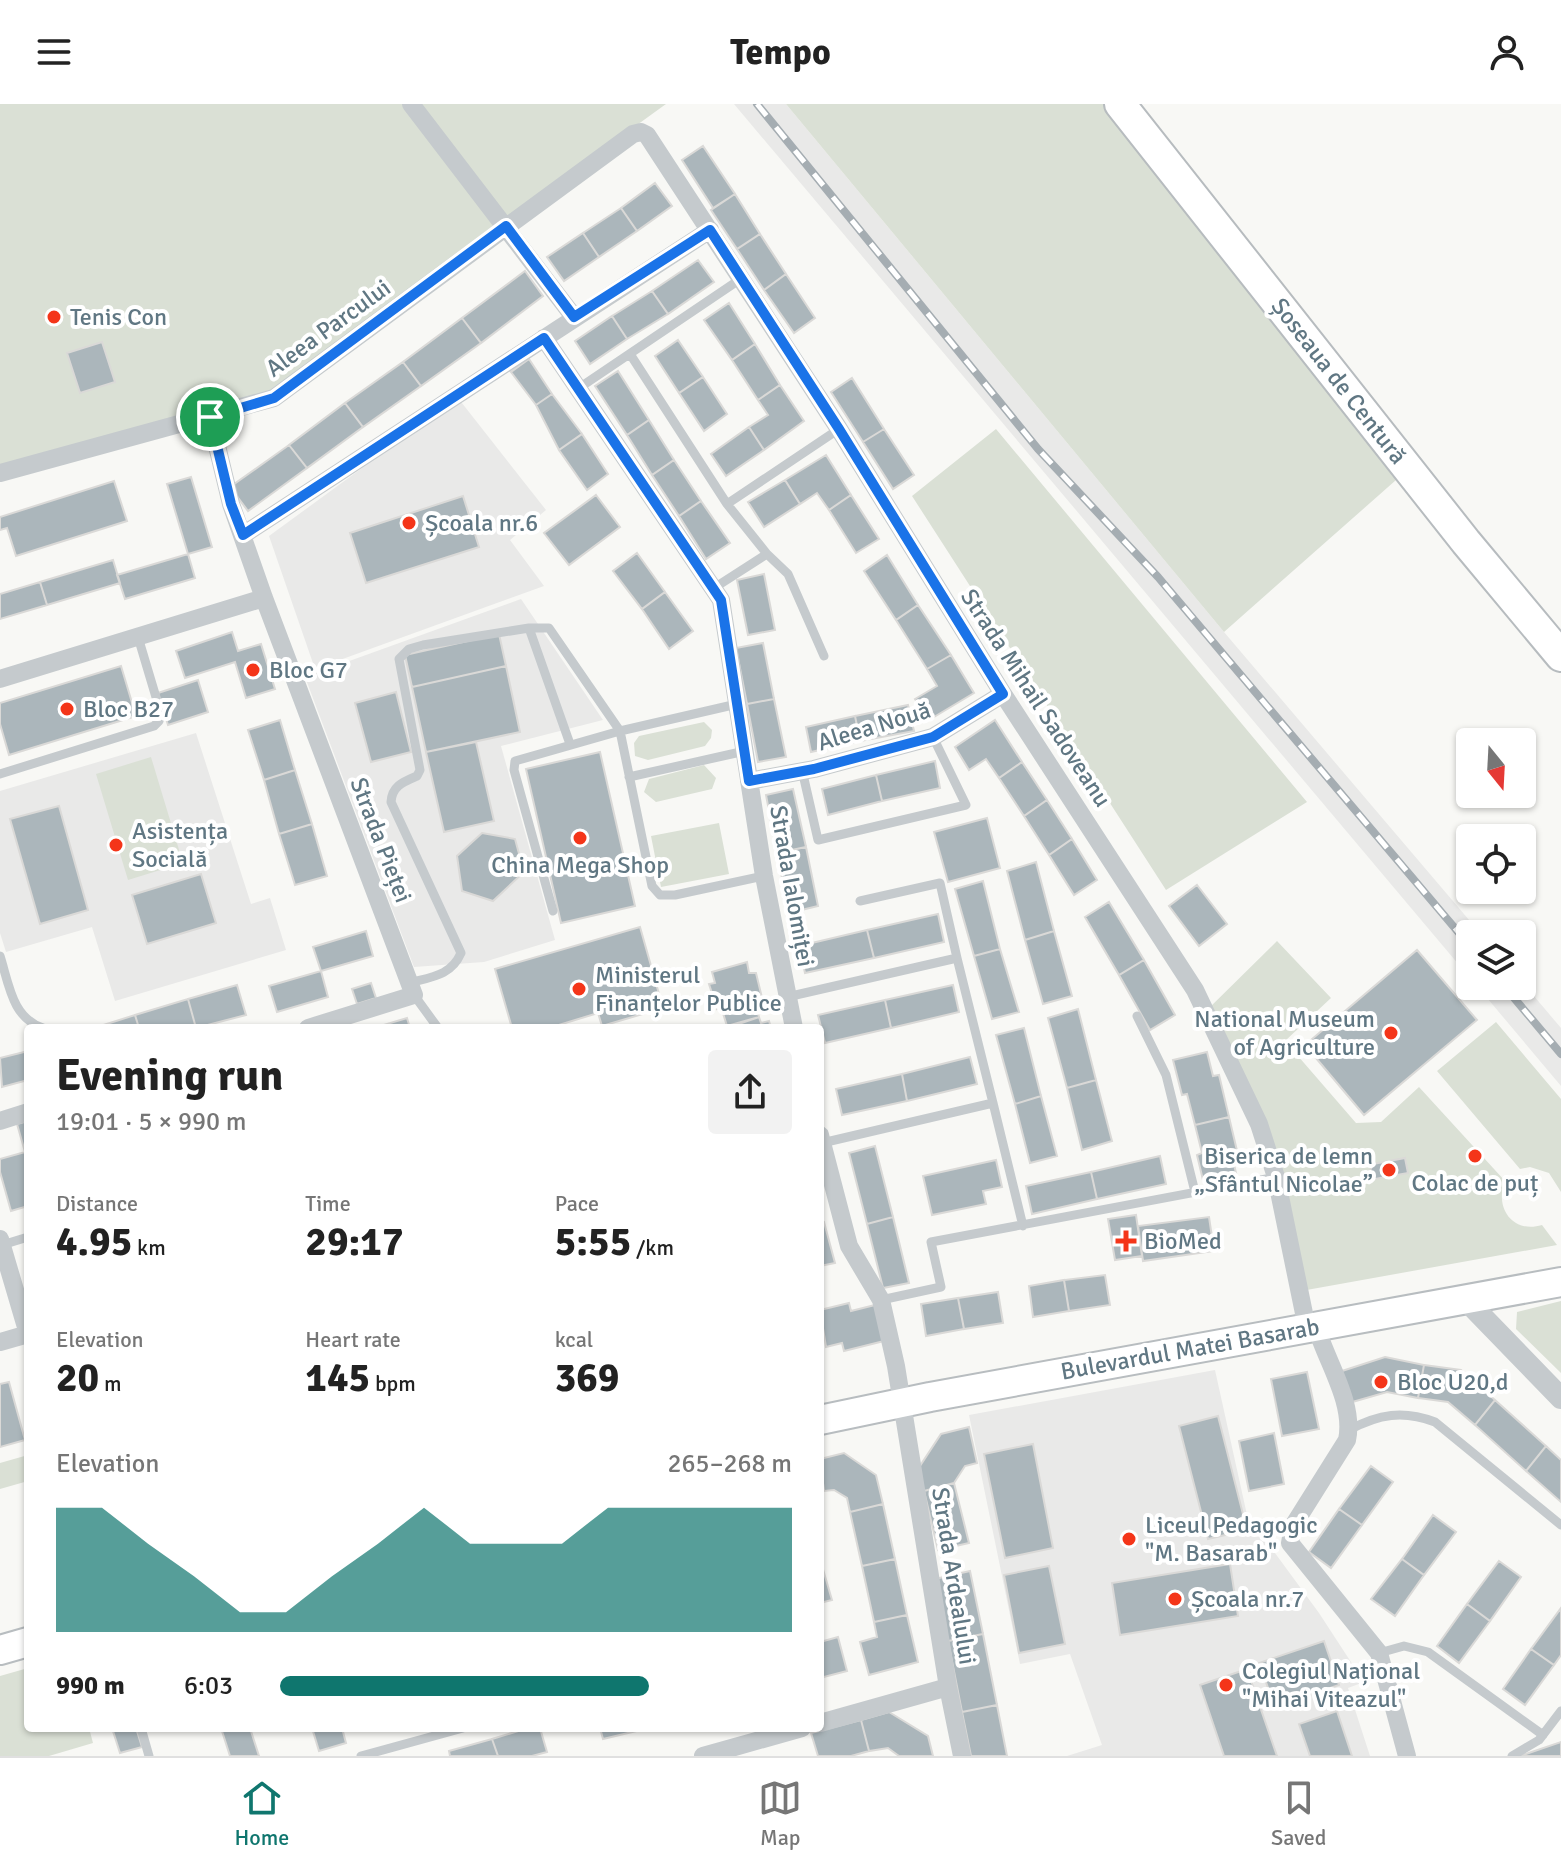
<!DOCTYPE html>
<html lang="en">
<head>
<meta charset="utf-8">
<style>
	body { margin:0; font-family:Signika,sans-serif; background:#f2f2f2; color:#222; height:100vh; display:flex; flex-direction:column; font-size:30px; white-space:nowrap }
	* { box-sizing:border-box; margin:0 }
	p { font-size:26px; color:#767676 }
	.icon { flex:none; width:44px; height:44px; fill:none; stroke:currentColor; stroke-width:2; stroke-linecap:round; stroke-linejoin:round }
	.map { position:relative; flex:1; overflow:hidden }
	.panel { position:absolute; left:24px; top:920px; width:800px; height:708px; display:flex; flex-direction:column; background:#fff; border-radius:8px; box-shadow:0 2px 6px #0004 }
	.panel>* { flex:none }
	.needle { width:52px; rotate:162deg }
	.controls { position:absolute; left:1456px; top:624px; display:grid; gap:16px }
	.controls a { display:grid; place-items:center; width:80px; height:80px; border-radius:8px; background:#fff; box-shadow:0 2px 6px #0004; font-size:40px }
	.pin { position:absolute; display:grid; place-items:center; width:68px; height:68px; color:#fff; margin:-34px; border:4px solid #fff; border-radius:50%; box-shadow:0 2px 8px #0007 }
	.round { display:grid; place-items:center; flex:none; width:84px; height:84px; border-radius:8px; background:#f2f2f2 }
	.headline { display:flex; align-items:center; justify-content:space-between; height:136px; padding:0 32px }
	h1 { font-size:44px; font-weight:700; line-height:60px }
	.stats { display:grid; grid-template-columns:repeat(3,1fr); gap:12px; height:136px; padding:8px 32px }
	.stats div { display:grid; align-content:center }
	.stats b { font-size:40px; font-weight:700 }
	.stats small { font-size:22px; font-weight:400 }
	.stats p { font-size:22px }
	.chart { height:224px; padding:16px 32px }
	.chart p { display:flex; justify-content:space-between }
	.chart svg { width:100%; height:144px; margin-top:8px; fill:#0f766e; opacity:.7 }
	ul { padding:0 32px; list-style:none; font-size:26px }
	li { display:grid; grid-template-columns:128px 96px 1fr; align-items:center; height:60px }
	li i { height:20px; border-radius:10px; background:#0f766e }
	header { display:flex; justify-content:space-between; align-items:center; height:104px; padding:0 32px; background:#fff; font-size:36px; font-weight:700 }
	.tabs { display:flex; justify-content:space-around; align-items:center; height:112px; border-top:2px solid #e0e0e0; background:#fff; font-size:22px; color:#767676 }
	.tabs a { display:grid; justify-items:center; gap:4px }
	.tabs .on { color:#0f766e }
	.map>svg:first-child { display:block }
	.built { fill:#e9e9e8 }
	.green { fill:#dae0d5 }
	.building { fill:#abb6bb; stroke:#dad9d7; stroke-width:2 }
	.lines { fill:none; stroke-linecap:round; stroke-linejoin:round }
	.primary-casing { stroke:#b8bdc0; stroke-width:32 }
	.trunk-casing { stroke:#b7bcbf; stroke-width:34 }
	.service { stroke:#c5cacd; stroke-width:9 }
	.minor { stroke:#c5cacd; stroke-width:18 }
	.tertiary { stroke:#c5cacd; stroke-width:22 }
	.primary { stroke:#fff; stroke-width:28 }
	.trunk { stroke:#fff; stroke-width:30 }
	.rail-casing { stroke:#a5adb2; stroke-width:8 }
	.rail { stroke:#fff; stroke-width:5; stroke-dasharray:15; stroke-linecap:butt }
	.route-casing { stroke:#fff; stroke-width:16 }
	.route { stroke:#1a73e8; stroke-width:10 }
	.poi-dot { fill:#f43519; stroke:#fff; stroke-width:3 }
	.labels { text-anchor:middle; stroke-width:8; stroke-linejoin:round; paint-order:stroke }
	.poi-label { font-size:24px; fill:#607783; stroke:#fff; text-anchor:start }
	.street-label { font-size:24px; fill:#607783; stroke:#fff }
</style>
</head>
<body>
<header><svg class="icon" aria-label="menu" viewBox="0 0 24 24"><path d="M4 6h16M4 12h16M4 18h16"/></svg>Tempo<svg class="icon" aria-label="person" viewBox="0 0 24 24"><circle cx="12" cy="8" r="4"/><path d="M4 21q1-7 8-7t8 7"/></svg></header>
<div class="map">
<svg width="1561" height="1652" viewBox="0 0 1561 1652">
	<rect width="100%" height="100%" fill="#f8f8f5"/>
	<path class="built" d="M734,0H786L1224,528L1481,830H1470V874Z
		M458,294L546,406L510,436L544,482L315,565L269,432Z
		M521,495L603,616L501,642L555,836L484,858L414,863L305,573Z
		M196,629L251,800L270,794L286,846L115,897L92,823L6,848L0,829V687Z
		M1522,878L1561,924V982L1477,882H1522Z
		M1215,1266L1247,1411L1319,1509L1364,1578L1348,1584L1370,1652H1067L1102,1641L1070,1550L1020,1560L969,1311Z"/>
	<path class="green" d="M0,0H666L268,288L0,369Z
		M786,0H1136L1413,361L1224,528Z
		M996,325L1307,698L1166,786L912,392Z
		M704,618L712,626L711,634L705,642L648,656L635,652L634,639L639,632Z
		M151,653L183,759L128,776L96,670Z
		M704,661L716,674L712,685L656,698L644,688L649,675Z
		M719,719L729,770L661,783L651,732Z
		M1277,837L1331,894L1285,937L1356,1019L1381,1018L1419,983L1505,1077C1494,1104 1513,1130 1542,1121L1557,1141L1301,1187L1276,1073L1205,908Z
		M1496,918L1561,995V1088L1549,1069L1530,1063L1520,1065L1437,967Z
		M1561,1197V1269L1516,1225L1517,1208Z
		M28,1351V1377L0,1385V1359Z
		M28,1564V1624H89L93,1639L49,1652H0V1572Z"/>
	<path class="building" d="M703,42L735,90L713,104L682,56Z
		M655,79L672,102L637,127L621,104Z
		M735,90L760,130L737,145L711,106Z
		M621,104L637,127L599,153L583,129Z
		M583,129L599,153L564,177L547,153Z
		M760,130L786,170L764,186L737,145Z
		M698,156L714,178L668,210L652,187Z
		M525,167L543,192L481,239L462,214Z
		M786,170L815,214L794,229L764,186Z
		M652,187L668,210L627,235L612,212Z
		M729,199L755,240L732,256L704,216Z
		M612,212L627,235L590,260L575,237Z
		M462,214L481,239L421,282L403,258Z
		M678,236L703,273L679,289L655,252Z
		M102,238L115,278L80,289L67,249Z
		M755,240L780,281L758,296L732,256Z
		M529,255L552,290L536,301L511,268Z
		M403,258L421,282L363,323L345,299Z
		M618,267L649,316L627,331L595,282Z
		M703,273L727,310L704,327L679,289Z
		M852,274L884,325L863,338L831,288Z
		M780,281L804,317L764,346L749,323L768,311L758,296Z
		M552,290L582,330L559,346L536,301Z
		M345,299L363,323L307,364L289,341Z
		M649,316L674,356L652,371L627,331Z
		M749,323L764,346L726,372L711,350Z
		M884,325L914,371L893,385L863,338Z
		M582,330L608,370L587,386L559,346Z
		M289,341L307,364L248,407L230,383Z
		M826,351L851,391L829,406L817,389L800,400L785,376Z
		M674,356L701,397L679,412L652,371Z
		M191,373L212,443L188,450L167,380Z
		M785,376L800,400L764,423L748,398Z
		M114,377L127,417L16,452L7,424L0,426V413Z
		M596,391L620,423L569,461L544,429Z
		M851,391L879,435L856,449L829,406Z
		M463,392L479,443L366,479L350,429Z
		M701,397L730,439L706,455L679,412Z
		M637,449L665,488L642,505L613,467Z
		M188,450L195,474L125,495L117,471Z
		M887,451L918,501L896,516L864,467Z
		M113,456L120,479L47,501L40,478Z
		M764,470L775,526L748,531L737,476Z
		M40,478L47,501L0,515V490Z
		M665,488L693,527L669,545L642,505Z
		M918,501L951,551L927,565L896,516Z
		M232,528L238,547L261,540L275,585L246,594L235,558L185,574L176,547Z
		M499,530L506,562L412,583L405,551Z
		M763,539L774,595L747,600L736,544Z
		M951,551L974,589L929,616L915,595L937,582L927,565Z
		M121,562L136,612L9,651L0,620V599Z
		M506,562L520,628L426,648L412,583Z
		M198,576L208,608L168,621L158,589Z
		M396,588L411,648L371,658L355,599Z
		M774,595L786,653L758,658L747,600Z
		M908,601L914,627L860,637L855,612Z
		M855,612L860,637L811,648L806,623Z
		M280,616L295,666L264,676L248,626Z
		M995,616L1022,658L999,674L986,655L969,666L955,643Z
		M476,638L494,717L444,728L426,648Z
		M600,648L635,802L561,819L526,665Z
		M935,657L940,684L882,697L876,671Z
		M1022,658L1047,696L1024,712L999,674Z
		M295,666L312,720L279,730L264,676Z
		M876,671L882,697L828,711L822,685Z
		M793,685L806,743L777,749L766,691Z
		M1047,696L1072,735L1049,751L1024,712Z
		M59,702L88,806L40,820L10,715Z
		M987,714L1000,764L948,778L934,728Z
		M312,720L327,772L295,781L279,730Z
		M482,729L515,735L524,768L493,797L462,787L457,752Z
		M1072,735L1097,776L1074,791L1049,751Z
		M806,743L818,802L789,809L777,749Z
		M1036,758L1054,827L1025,836L1007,767Z
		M201,770L216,819L147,840L132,791Z
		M983,777L1000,845L974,852L955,785Z
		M1197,781L1227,820L1199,842L1169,802Z
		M1109,798L1144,856L1119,871L1085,813Z
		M938,810L944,838L874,854L867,826Z
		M640,823L663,904L602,922L598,909L549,924H512L495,865Z
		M867,826L874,854L805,869L799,842Z
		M366,827L373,852L321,867L313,843Z
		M1054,827L1072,892L1043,900L1025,836Z
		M1000,845L1019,908L992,915L974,852Z
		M1417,846L1477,916L1364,1011L1305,941Z
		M1144,856L1175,911L1150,926L1119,871Z
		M747,858L749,869H756L764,902L757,906L759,913L727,922L721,903L717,905L709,880L715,879L712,868Z
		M321,867L328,893L277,908L269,882Z
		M371,879L376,894L357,900L352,885Z
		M237,881L246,911L196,924L188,895Z
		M953,881L959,908L891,924L885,896Z
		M188,895L196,924H139L135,911Z
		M885,896L891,924L825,939L818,911Z
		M1078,905L1096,976L1067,984L1048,914Z
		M135,911L139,924H94Z
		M759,913L761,919L769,917L771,924H727Z
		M407,914L410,924H381L380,922Z
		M1024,924L1041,992L1015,1000L996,931Z
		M28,947V976L2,983L0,954Z
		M1207,948L1213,972L1219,971L1229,1013L1195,1021L1187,990L1182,991L1173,956Z
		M970,953L977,980L907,997L902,970Z
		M902,970L907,997L842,1011L836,985Z
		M1096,976L1112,1037L1082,1046L1067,984Z
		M1041,992L1057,1052L1030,1059L1015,1000Z
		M1229,1013L1238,1051L1232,1052L1236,1069L1203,1076L1197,1051L1202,1049L1195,1021Z
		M28,1017V1048H25L17,1020Z
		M875,1042L893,1113L867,1120L849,1049Z
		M25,1048L28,1060V1102L11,1107L0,1068V1055Z
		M1160,1052L1166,1080L1097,1095L1091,1068Z
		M1405,1054L1408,1069L1375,1075L1369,1069L1373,1060Z
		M996,1056L1002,1083L983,1087L986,1100L932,1111L923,1072Z
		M1091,1068L1097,1095L1032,1110L1026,1082Z
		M1136,1111L1142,1152L1115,1156L1108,1115Z
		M893,1113L909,1179L883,1184L867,1120Z
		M1209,1113L1214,1147L1143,1157L1138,1122Z
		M824,1118L835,1159L820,1162V1119Z
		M1105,1171L1110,1201L1069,1207L1064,1176Z
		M1064,1176L1069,1207L1033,1213L1029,1182Z
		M998,1188L1003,1219L964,1225L958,1194Z
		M958,1194L964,1225L926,1232L921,1200Z
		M849,1199L851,1207L875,1201L884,1237L844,1247L842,1239L826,1243L820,1206Z
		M1385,1253L1424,1261L1418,1294L1387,1288L1349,1299L1339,1268Z
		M1424,1261L1461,1266L1495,1296L1475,1321L1448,1298L1418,1294Z
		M1307,1268L1319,1325L1282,1332L1271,1275Z
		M9,1278L25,1336L0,1343V1280Z
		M1495,1296L1546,1342L1526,1367L1475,1321Z
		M1218,1312L1247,1426L1208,1435L1179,1322Z
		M969,1323L977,1359L965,1362L954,1379L924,1387L918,1365L941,1330Z
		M1274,1329L1284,1380L1249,1387L1239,1337Z
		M1033,1340L1053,1444L1005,1454L984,1350Z
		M1546,1342L1561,1356V1398L1526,1367Z
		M844,1349L876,1371L883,1400L850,1408L847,1394L834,1386L824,1387L820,1355Z
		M1371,1362L1393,1378L1362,1421L1339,1405Z
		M954,1379L969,1439L938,1446L924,1387Z
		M883,1400L895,1455L862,1462L850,1408Z
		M1339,1405L1362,1421L1331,1464L1309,1448Z
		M1433,1411L1456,1428L1424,1471L1402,1455Z
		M820,1455L832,1496L820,1499Z
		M895,1455L907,1511L874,1518L862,1462Z
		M1402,1455L1424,1471L1395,1512L1371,1495Z
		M1499,1457L1521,1473L1490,1517L1467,1500Z
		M1230,1460L1238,1512L1120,1531L1112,1479Z
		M1049,1462L1065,1540L1019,1549L1004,1471Z
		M970,1467L983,1530L948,1537L935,1475Z
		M1467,1500L1490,1517L1459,1559L1437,1542Z
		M1561,1504V1551L1554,1561L1531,1545Z
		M907,1511L918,1558L869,1571L860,1538L877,1533L874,1518Z
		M983,1530L997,1601L962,1608L948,1537Z
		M838,1533L847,1567L820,1574V1538Z
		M1324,1537L1339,1581L1275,1603L1259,1559Z
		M1531,1545L1554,1561L1525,1601L1503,1585Z
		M1247,1565L1277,1652H1224L1200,1581Z
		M997,1601L1007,1652H971L962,1608Z
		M1337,1607L1352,1652H1310L1299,1620Z
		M889,1608L928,1632L933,1652H899L888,1644L869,1647L861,1616Z
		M861,1616L869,1647L851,1652H818L811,1629Z
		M112,1624H136L142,1643L120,1649Z
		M221,1624H250L259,1652H230Z
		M312,1624H342L346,1639L319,1647Z
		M528,1624H540L547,1648L532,1652H498L492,1635Z
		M600,1624H649L603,1635Z
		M492,1635L498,1652H450L449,1647Z
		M1561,1638V1652H1520Z"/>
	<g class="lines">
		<g class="primary-casing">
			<path id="primary" d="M820,1316L930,1293L1561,1178
				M0,1546L28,1538"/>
		</g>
		<g class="trunk-casing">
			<path id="trunk" d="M1120,0L1466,438L1561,552"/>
		</g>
		<path class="service" d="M630,250L727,400L839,325
			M576,286L742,174
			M727,400L767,450
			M714,484L767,450L788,470L824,552
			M529,524L570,640
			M802,666L818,736L966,701L933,633
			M0,670L154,622L159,617L161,610L138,533
			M629,673L745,647
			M860,797L940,779L957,854
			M553,807L514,666L515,657L620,627L737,600
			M0,852C9,880 12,914 43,924
			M409,879C431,873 451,872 461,849L391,698C392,682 403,678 417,672L420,666L399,555L409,545L423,541L529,524H549L620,627L652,782L660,791H675L764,772
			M414,891L438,924
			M787,893L957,854L993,999
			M1137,912L1166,971L1195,1088
			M822,1039L993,999L1023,1122
			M2,1141L28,1133
			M881,1196L941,1183L931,1138L1276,1073
			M1349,1326C1379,1310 1403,1306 1435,1318L1561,1421
			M1379,1549L1404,1542L1428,1548L1543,1631
			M141,1624L149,1652
			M361,1652L463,1624
			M1512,1652L1539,1636L1561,1607"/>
		<path class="minor" d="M411,0L574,213
			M544,234L721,496L764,772L794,924
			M210,313L231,400L264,494L414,891L308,924
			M0,369L274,294L633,30L641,28L647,31L839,325L1003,590L1195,886L1259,1020L1276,1073L1307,1224
			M243,431L710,126
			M0,575L264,494
			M749,677L814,665L933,633L1003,590
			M0,1017L28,1008
			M820,1031L849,1142L881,1196L896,1262L948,1583L962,1652
			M0,1135L28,1230L0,1238
			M1316,1222C1326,1257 1355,1299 1347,1336L1293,1422L1290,1439L1379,1549L1407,1652
			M820,1619L948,1583
			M703,1652L802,1624"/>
		<path class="tertiary" d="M1466,1196L1561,1294"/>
		<use href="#primary" class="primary"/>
		<use href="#trunk" class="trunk"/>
		<g class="rail-casing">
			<path id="rail" d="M757,0L1038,345L1158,473L1470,842
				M1504,882L1561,950"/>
		</g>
		<use href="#rail" class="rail"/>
	</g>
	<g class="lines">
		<g class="route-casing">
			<path id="route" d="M506,122L574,213L710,126L839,325L1003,590L933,633L814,665L749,677L721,496L544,234L243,431L231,400L210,313L274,294Z"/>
		</g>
		<use href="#route" class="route"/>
	</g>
	<g class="poi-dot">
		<circle cx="54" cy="213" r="8"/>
		<circle cx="409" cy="419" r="8"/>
		<circle cx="253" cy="566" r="8"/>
		<circle cx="67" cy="605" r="8"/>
		<circle cx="580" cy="734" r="8"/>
		<circle cx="116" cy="741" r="8"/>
		<circle cx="579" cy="885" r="8"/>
		<circle cx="1391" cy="929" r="8"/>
		<circle cx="1475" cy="1052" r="8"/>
		<circle cx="1389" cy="1066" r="8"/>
		<path d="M1122 1125h8v8h8v8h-8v8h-8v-8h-8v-8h8z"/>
		<circle cx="1381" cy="1278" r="8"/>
		<circle cx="1129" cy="1435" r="8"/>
		<circle cx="1175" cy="1495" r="8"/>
		<circle cx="1226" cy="1581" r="8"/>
	</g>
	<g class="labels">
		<g class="poi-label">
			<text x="70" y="221">Tenis Con</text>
			<text x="425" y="427">Școala nr.6</text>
			<text x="269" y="574">Bloc G7</text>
			<text x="83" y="613">Bloc B27</text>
			<text x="132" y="735">Asistența<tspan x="132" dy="28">Socială</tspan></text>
			<text x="580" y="769" text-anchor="middle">China Mega Shop</text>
			<text x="595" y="879">Ministerul<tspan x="595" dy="28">Finanțelor Publice</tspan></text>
			<text x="1375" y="923" text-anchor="end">National Museum<tspan x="1375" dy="28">of Agriculture</tspan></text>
			<text x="1373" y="1060" text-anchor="end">Biserica de lemn<tspan x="1373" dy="28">„Sfântul Nicolae”</tspan></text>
			<text x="1475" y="1087" text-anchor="middle">Colac de puț</text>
			<text x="1144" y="1145">BioMed</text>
			<text x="1397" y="1286">Bloc U20,d</text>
			<text x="1145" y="1429">Liceul Pedagogic<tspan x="1145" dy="28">"M. Basarab"</tspan></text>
			<text x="1191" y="1503">Școala nr.7</text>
			<text x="1242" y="1575">Colegiul Național<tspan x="1242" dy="28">"Mihai Viteazul"</tspan></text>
		</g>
		<g class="street-label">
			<text transform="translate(328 224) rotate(-36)" y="8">Aleea Parcului</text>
			<text transform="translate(1339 277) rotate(52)" y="8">Șoseaua de Centură</text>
			<text transform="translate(1036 594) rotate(57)" y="8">Strada Mihail Sadoveanu</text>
			<text transform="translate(874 622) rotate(-17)" y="8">Aleea Nouă</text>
			<text transform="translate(381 736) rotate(69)" y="8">Strada Pieței</text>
			<text transform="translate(792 782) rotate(80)" y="8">Strada Ialomiței</text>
			<text transform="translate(1190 1245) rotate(-10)" y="8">Bulevardul Matei Basarab</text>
			<text transform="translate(954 1472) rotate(81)" y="8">Strada Ardealului</text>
		</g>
	</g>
</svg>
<div class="controls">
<a><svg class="needle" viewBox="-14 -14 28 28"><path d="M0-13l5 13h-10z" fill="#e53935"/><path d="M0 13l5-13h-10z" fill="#767676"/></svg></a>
<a><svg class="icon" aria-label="locate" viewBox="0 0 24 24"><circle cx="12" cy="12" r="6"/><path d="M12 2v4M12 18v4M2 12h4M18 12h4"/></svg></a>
<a><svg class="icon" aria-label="layers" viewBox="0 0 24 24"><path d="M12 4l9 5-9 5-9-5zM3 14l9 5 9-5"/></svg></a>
</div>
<div class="pin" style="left:210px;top:313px;background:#1e9e55"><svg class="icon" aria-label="arrive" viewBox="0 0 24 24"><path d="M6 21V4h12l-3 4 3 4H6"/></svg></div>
<section class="panel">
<div class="headline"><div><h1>Evening run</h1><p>19:01 · 5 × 990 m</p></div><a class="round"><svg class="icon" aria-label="share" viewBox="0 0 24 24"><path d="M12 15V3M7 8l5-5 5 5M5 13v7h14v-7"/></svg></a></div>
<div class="stats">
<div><p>Distance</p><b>4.95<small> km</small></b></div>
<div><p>Time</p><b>29:17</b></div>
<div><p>Pace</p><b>5:55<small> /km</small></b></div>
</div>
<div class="stats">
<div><p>Elevation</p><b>20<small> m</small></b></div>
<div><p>Heart rate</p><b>145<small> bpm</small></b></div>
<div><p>kcal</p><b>369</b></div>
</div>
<div class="chart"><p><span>Elevation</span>265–268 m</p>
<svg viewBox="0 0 160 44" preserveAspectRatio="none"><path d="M0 44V6L10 6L20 17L30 27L40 38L50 38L60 27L70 17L80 6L90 17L100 17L110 17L120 6L130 6L140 6L150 6L160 6V44z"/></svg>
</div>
<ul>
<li><b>990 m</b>6:03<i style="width:72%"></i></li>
</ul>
</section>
</div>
<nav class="tabs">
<a class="on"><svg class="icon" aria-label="home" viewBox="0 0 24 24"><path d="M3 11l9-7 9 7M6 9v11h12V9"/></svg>Home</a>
<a><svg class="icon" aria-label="map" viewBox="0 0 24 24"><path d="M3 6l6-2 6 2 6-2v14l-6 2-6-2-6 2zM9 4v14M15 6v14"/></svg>Map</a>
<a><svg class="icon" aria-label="saved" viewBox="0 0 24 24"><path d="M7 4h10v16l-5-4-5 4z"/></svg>Saved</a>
</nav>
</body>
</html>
